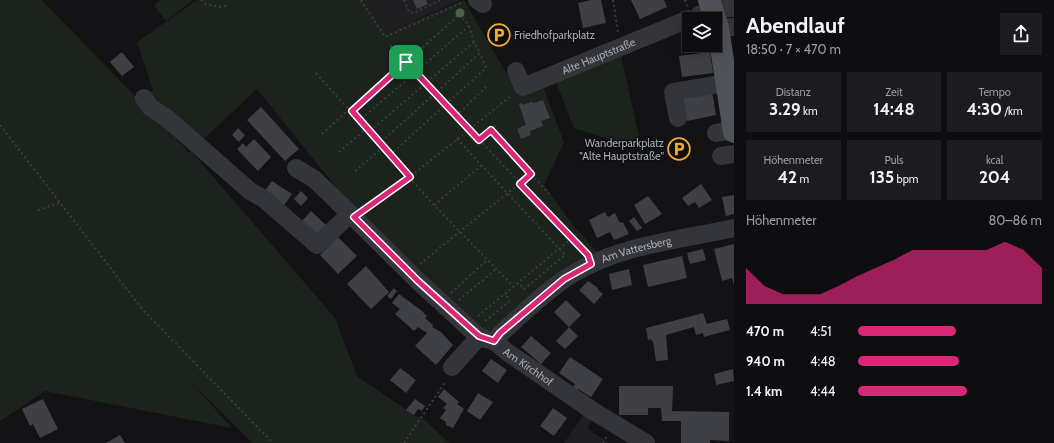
<!DOCTYPE html>
<html lang="de">
<head>
<meta charset="utf-8">
<style>
	body { margin:0; font-family:Cabin,sans-serif; background:#1c1c1e; color:#f1f3f6; height:100vh; display:flex; flex-direction:column; font-size:15px; white-space:nowrap }
	* { box-sizing:border-box; margin:0 }
	p { font-size:13px; color:#9b9c9f }
	.icon { flex:none; width:22px; height:22px; fill:none; stroke:currentColor; stroke-width:2; stroke-linecap:round; stroke-linejoin:round }
	.map { position:relative; flex:1; overflow:hidden }
	.drawer { display:flex; flex-direction:column; background:#0e0e10; width:320px }
	.drawer>* { flex:none }
	.fabs { position:absolute; left:682px; top:12px; display:grid; gap:8px }
	.fabs a { display:grid; place-items:center; width:40px; height:40px; border-radius:0px; background:#0e0e10; box-shadow:0 4px 16px #0002,0 0 0 1px #2e2e30; font-size:20px }
	.pin { position:absolute; display:grid; place-items:center; width:34px; height:34px; color:#fff; margin:-17px; border-radius:8px; box-shadow:0 2px 6px #0006 }
	.round { display:grid; place-items:center; flex:none; width:42px; height:42px; border-radius:0px; background:#1c1c1e }
	.summary { display:flex; align-items:center; justify-content:space-between; height:68px; padding:0 12px }
	h1 { font-size:22px; font-weight:700; line-height:30px }
	.metrics { display:grid; grid-template-columns:repeat(3,1fr); gap:6px; height:68px; padding:4px 12px }
	.metrics div { display:grid; align-content:center; border-radius:0px; background:#1c1c1e; text-align:center }
	.metrics b { font-size:17px; font-weight:700 }
	.metrics small { font-size:11px; font-weight:400 }
	.metrics p { font-size:11px }
	.chart { height:112px; padding:8px 12px }
	.chart p { display:flex; justify-content:space-between }
	.chart svg { width:100%; height:72px; margin-top:4px; fill:#db2777; opacity:.7 }
	ul { padding:0 12px; list-style:none; font-size:13px }
	li { display:grid; grid-template-columns:64px 48px 1fr; align-items:center; height:30px }
	li i { height:10px; border-radius:5px; background:#db2777 }
	main { display:flex; flex:1; min-height:0 }
	.map>svg:first-child { display:block }
	.built { fill:#1f1f22 }
	.green { fill:#1c231c }
	.building { fill:#3f4045 }
	.lines { fill:none; stroke-linecap:round; stroke-linejoin:round }
	.path { stroke:#3a3c41; stroke-width:2; stroke-dasharray:2 3; stroke-linecap:butt }
	.minor { stroke:#34353a; stroke-width:18 }
	.major { stroke:#505259; stroke-width:22 }
	.tree { fill:#4d614f }
	.route-casing { stroke:#fff; stroke-width:8 }
	.route { stroke:#db2777; stroke-width:5 }
	.labels { text-anchor:middle; stroke-width:3; stroke-linejoin:round; paint-order:stroke }
	.poi-label { font-size:11px; fill:#a5aab5; stroke:#0e0e10; text-anchor:start }
	.street-label { font-size:11px; fill:#a5aab5; stroke:#0e0e10 }
</style>
</head>
<body>
<main>
<div class="map">
<svg width="734" height="443" viewBox="0 0 734 443">
	<rect width="100%" height="100%" fill="#131315"/>
	<path class="built" d="M363,0H461L386,33Z
		M584,414L591,419L588,429L609,443H564Z"/>
	<path class="green" d="M0,0H42L190,153L191,151L142,96L153,90L137,42L197,0H363L386,33L464,0L519,95L542,84L564,142L544,185L570,221L597,252L552,277L493,329L483,333L356,212L257,89L191,151L335,318L357,376L414,415L424,419L449,443H252L191,382L232,428L45,391L0,421Z
		M160,0H193L166,21L154,5Z
		M621,56L642,150L574,128L556,82Z"/>
	<path class="building" d="M413,0H426L428,4L417,9Z
		M591,0H601L606,23L583,28L578,3Z
		M631,0H664L667,7L640,19Z
		M122,52L134,67L122,76L110,62Z
		M710,52L713,73L682,77L679,56Z
		M712,91L716,115L687,121L682,97Z
		M543,100L550,118L541,121L543,126L530,131L531,135L521,139L517,129L526,125L519,104L522,103L523,105L531,102L534,103Z
		M261,107L299,149L285,161L247,120Z
		M238,128L245,135L239,142L232,135Z
		M254,139L271,157L258,171L237,149L243,143L246,147Z
		M272,181L292,194L282,208L262,195Z
		M701,184L712,200L699,208L695,202L688,206L682,198Z
		M301,191L308,198L301,206L294,199Z
		M734,195V214L726,216L722,197Z
		M648,196L662,214L645,224L634,205Z
		M311,211L326,225L316,236L301,222Z
		M605,212L608,217L615,213L620,223L623,222L629,234L614,240L610,232L597,238L589,220Z
		M634,217L642,228L637,231L629,221Z
		M338,237L357,256L338,274L320,255Z
		M734,244V285L732,278L722,281L714,249Z
		M703,249L706,260L690,264L687,253Z
		M682,256L687,278L648,287L643,265Z
		M366,266L389,292L371,309L347,284Z
		M629,269L632,285L612,290L609,274Z
		M588,281L598,288V290L603,294L594,304L579,290Z
		M394,288L397,291L391,299L387,296Z
		M399,294L422,311L427,316L425,318L433,325L432,327L441,332L453,345L436,365L415,346L427,333L418,327L414,331L395,314L400,309L392,303Z
		M566,300L581,315L569,327L578,336L565,349L556,341L569,327L554,312Z
		M703,313L707,324L727,319L730,330L704,337L703,333L696,335L694,327L666,335L668,360L656,361L653,341L652,342L651,339L648,340L646,328Z
		M531,336L551,353L541,364L521,347Z
		M570,357L603,379L591,397L578,389L577,391L573,388L575,384L559,373Z
		M491,359L507,370L498,383L482,371Z
		M400,368L416,380L406,393L390,380Z
		M733,369L734,381L716,385L714,374Z
		M619,386H673L672,411L729,412V441L710,440V443H681V421H662L661,408H648V415H619Z
		M444,389L459,402L457,404L464,409L453,428L446,425V422L440,418L446,410L443,408L447,404L438,397Z
		M478,393L493,402L480,420L467,411Z
		M43,399L58,429L40,438L33,424L30,426L22,409Z
		M415,399L425,406L422,411L418,409L414,415L406,410Z
		M553,408L567,418L554,436L540,426Z
		M120,435L125,443H106Z"/>
	<g class="lines">
		<path class="path" d="M201,0L205,4L222,7L226,6
			M361,0L385,37L463,2
			M404,0L409,12L414,13L440,0
			M613,0L618,32
			M685,0L687,6
			M469,26L474,42
			M390,45L584,251
			M316,73L434,205L514,287
			M352,111L460,14L469,26L360,120
			M456,116L486,87
			M0,125L143,310L273,443
			M491,130L551,196
			M370,131L474,42L480,53L380,143
			M322,134L349,109
			M457,139L565,255L524,289L519,283
			M479,140L497,124
			M339,152L367,128
			M390,155L486,68L480,53
			M355,171L383,147
			M434,205L481,166
			M366,208L410,177L511,96
			M38,210L59,203
			M420,264L531,174
			M451,293L487,260
			M459,300L496,269
			M478,316L572,238
			M485,321L509,302L506,293
			M404,443L446,381
			M603,443L607,436"/>
		<g class="minor">
			<path d="M477,0L483,4"/>
			<path d="M699,15L713,9L734,8"/>
			<path d="M718,28L734,27"/>
			<path id="s1" d="M516,71L523,87L689,19"/>
			<path d="M144,98L150,107L168,119L250,191L264,199L317,245L350,214"/>
			<path d="M678,118L673,92L726,83"/>
			<path d="M716,133L734,130"/>
			<path d="M721,156L734,154"/>
			<path id="s2" d="M296,168L314,179L332,196L418,281L479,337L494,341L507,352L593,411L646,443"/>
			<path id="s3" d="M494,341L501,333C523,314 546,290 571,275C619,245 680,240 734,228"/>
			<path d="M452,367L479,337"/>
		</g>
		<path class="major" d="M709,0L718,28L734,132"/>
	</g>
	<circle class="tree" cx="460" cy="13" r="4.5"/>
	<g class="lines">
		<g class="route-casing">
			<path id="route" d="M406,62L479,140L491,130L531,174L520,184L588,255L591,264L564,279L500,333L494,341L479,336L418,281L354,217L410,177L352,111Z"/>
		</g>
		<use href="#route" class="route"/>
	</g>
	<defs>
		<g id="parking-ring" transform="scale(1.15)"><circle r="9.5" fill="#0e0e10" stroke="#eeab32" stroke-width="1.5"/><path d="M-3.5-5.5H1a3.5 3.5 0 0 1 0 7H-1V5.5H-3.5ZM-1-3.4V-.6H.8a1.4 1.4 0 0 0 0-2.8Z" fill="#eeab32"/></g>
	</defs>
	<g fill-rule="evenodd">
		<use href="#parking-ring" x="499" y="35"/>
		<use href="#parking-ring" x="679" y="149"/>
	</g>
	<g class="labels">
		<g class="poi-label">
			<text x="514" y="39">Friedhofparkplatz</text>
			<text x="664" y="147" text-anchor="end">Wanderparkplatz<tspan x="664" dy="13">"Alte Hauptstraße"</tspan></text>
		</g>
		<g class="street-label">
			<text dy="4" stroke="none"><textPath href="#s1" startOffset="99">Alte Hauptstraße</textPath></text>
			<text dy="4" stroke="none"><textPath href="#s3" startOffset="172">Am Vattersberg</textPath></text>
			<text dy="4" stroke="none"><textPath href="#s2" startOffset="308">Am Kirchhof</textPath></text>
		</g>
	</g>
</svg>
<div class="fabs">
<a><svg class="icon" aria-label="layers" viewBox="0 0 24 24"><path d="M12 4l9 5-9 5-9-5zM3 14l9 5 9-5"/></svg></a>
</div>
<div class="pin" style="left:406px;top:62px;background:#1e9e55"><svg class="icon" aria-label="arrive" viewBox="0 0 24 24"><path d="M6 21V4h12l-3 4 3 4H6"/></svg></div>
</div>
<section class="drawer">
<div class="summary"><div><h1>Abendlauf</h1><p>18:50 · 7 × 470 m</p></div><a class="round"><svg class="icon" aria-label="share" viewBox="0 0 24 24"><path d="M12 15V3M7 8l5-5 5 5M5 13v7h14v-7"/></svg></a></div>
<div class="metrics">
<div><p>Distanz</p><b>3.29<small> km</small></b></div>
<div><p>Zeit</p><b>14:48</b></div>
<div><p>Tempo</p><b>4:30<small> /km</small></b></div>
</div>
<div class="metrics">
<div><p>Höhenmeter</p><b>42<small> m</small></b></div>
<div><p>Puls</p><b>135<small> bpm</small></b></div>
<div><p>kcal</p><b>204</b></div>
</div>
<div class="chart"><p><span>Höhenmeter</span>80–86 m</p>
<svg viewBox="0 0 160 44" preserveAspectRatio="none"><path d="M0 44V22L10 33L20 38L30 38L40 38L50 33L60 27L70 22L80 17L90 11L100 11L110 11L120 11L130 11L140 6L150 11L160 22V44z"/></svg>
</div>
<ul>
<li><b>470 m</b>4:51<i style="width:53%"></i></li>
<li><b>940 m</b>4:48<i style="width:55%"></i></li>
<li><b>1.4 km</b>4:44<i style="width:59%"></i></li>
</ul>
</section>
</main>
</body>
</html>
